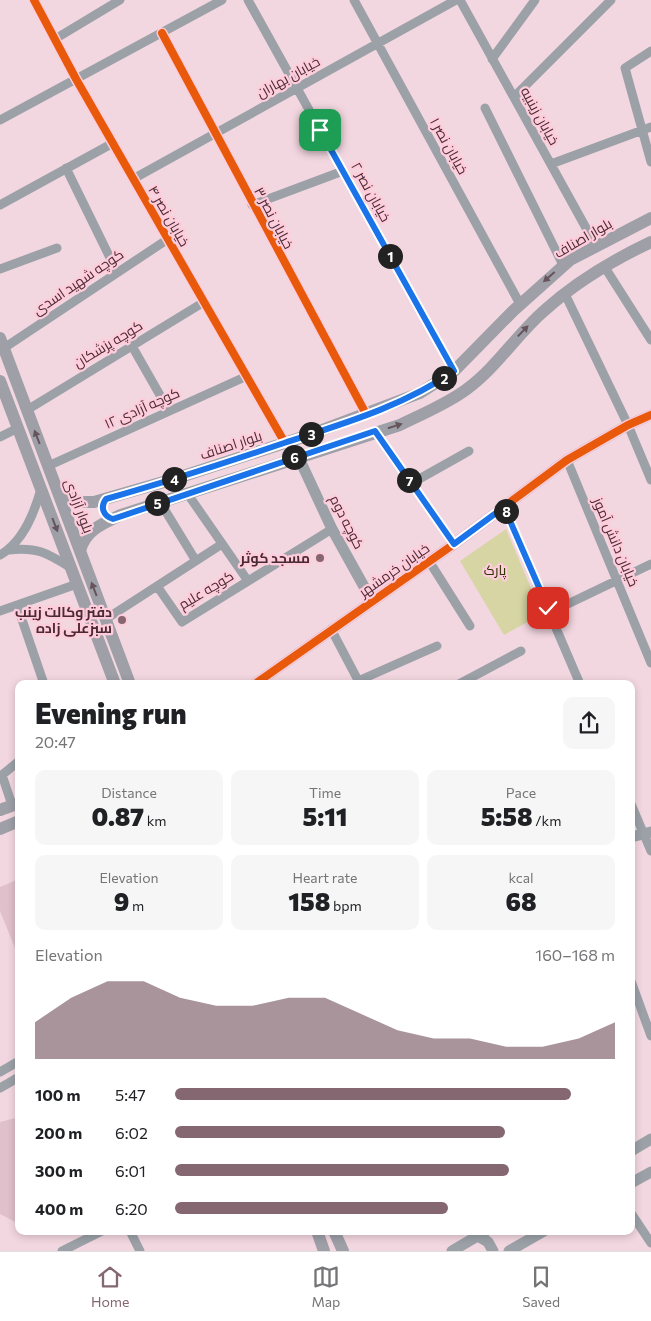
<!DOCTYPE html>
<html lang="en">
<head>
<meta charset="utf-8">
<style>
	body { margin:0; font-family:Commissioner,Cairo,sans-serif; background:#f6f6f6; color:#202124; height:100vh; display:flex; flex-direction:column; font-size:19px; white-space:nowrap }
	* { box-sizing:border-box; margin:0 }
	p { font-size:16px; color:#757577 }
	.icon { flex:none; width:28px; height:28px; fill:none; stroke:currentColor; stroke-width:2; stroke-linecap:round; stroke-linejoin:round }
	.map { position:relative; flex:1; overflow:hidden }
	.sheet { position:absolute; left:15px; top:680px; width:620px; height:555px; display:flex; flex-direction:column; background:#fff; border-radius:10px; box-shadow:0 2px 8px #0003 }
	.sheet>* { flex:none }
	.pin { position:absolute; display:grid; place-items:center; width:42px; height:42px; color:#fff; margin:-21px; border-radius:10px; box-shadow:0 2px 8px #0006 }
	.km { position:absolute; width:25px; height:25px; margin:-12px; border-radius:50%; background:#222; color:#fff; font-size:14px; line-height:25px; text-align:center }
	.round { display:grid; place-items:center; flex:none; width:52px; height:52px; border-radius:10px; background:#f6f6f6 }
	.headline { display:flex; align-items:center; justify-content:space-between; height:85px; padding:0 20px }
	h1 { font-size:28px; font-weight:800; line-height:38px }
	.figures { display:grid; grid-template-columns:repeat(3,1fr); gap:8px; height:85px; padding:5px 20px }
	.figures div { display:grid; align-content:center; border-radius:10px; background:#f6f6f6; text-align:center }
	.figures b { font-size:25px; font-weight:800 }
	.figures small { font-size:14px; font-weight:400 }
	.figures p { font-size:14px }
	.chart { height:140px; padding:10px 20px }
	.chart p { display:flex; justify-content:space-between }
	.chart svg { width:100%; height:90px; margin-top:5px; fill:#846770; opacity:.7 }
	ul { padding:0 20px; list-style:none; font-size:16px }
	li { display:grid; grid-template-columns:80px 60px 1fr; align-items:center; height:38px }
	li i { height:12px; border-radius:6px; background:#846770 }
	.tabs { display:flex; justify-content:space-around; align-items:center; height:70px; border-top:1px solid #e0e0e0; background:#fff; font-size:14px; color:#757577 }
	.tabs a { display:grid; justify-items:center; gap:2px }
	.tabs .on { color:#846770 }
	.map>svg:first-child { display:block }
	.green { fill:#d7d5a4 }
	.building { fill:#e0c0cb }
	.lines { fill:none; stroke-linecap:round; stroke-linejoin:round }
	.minor { stroke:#9ca1a8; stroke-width:9 }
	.tertiary { stroke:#9ca1a8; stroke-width:11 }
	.secondary { stroke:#9e9fa7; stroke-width:12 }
	.cycleway-casing { stroke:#feccdb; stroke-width:11 }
	.cycleway { stroke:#e8590c; stroke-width:8 }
	.oneway { fill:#67535c }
	.route-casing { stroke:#fff; stroke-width:10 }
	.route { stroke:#1a73e8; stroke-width:6 }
	.poi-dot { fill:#846770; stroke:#feccdb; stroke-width:2 }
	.labels { text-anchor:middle; stroke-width:4.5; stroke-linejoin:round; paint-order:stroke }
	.street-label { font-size:14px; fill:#492a34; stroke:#feccdb }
	.poi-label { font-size:14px; font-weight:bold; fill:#492a34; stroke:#feccdb; text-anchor:end }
	.park-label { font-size:14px; fill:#2d3500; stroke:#feccdb }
</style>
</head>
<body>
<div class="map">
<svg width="651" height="1251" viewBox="0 0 651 1251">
	<rect width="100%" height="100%" fill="#f3d7e0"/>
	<path class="green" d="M506,529L542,614L504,635L460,561Z"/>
	<path class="building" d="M19,879V958L0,911V887Z
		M19,1117V1224L0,1214V1122Z"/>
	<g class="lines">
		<path class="minor" d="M34,0L76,79L285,443
			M248,0L454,371
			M354,0L520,304
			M460,0L596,246
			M162,33L366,414
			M55,39L120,0
			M651,51L625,68L651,162
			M492,59L535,0
			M514,97L611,0
			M485,108L563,265
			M0,120L222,0
			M551,164L651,127
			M66,168L117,272
			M133,179L456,0
			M0,205L113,143
			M252,205L343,171
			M604,266L651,340
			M0,269L57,248
			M565,294L628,425L651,480
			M132,346L169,411
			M4,348L168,239
			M27,410L204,302
			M375,431L454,544
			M0,437L18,428
			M567,460L651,663
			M48,466L247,376
			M412,483L469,451
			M187,493L248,581
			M160,502L196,561
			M504,507L580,684
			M9,550C38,547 47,553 71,568
			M0,555C23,542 34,514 41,489
			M429,561L470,626
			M157,586L182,622L332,529
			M17,605L44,684
			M0,611L77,584
			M549,613L651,564
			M106,619L222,544
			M331,629L360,684
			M358,681L437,646
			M459,684L521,651
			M631,804L651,851
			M12,805L2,775L19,761
			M631,981L651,1036
			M0,1072L19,1061
			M0,1088L19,1077
			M631,1213L651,1243
			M130,1231L140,1251
			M62,1251L102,1231"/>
		<path class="tertiary" d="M298,456L332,529L372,601
			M255,684L454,544L567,460L628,425L651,415
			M631,837L651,832
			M631,1151L651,1139
			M631,1183L651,1172
			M478,1236L488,1242L493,1251
			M452,1251L486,1231
			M509,1251L544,1231"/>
		<path class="secondary" d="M0,338L130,684
			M0,381L115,684
			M57,489L68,497L80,502H94L174,479L306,436L420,393L454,371L513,311L570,260L651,218
			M80,551C85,530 104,523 121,515L400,425C422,414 447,404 467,389C497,367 517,334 545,310C576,282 613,260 651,242
			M0,810L19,803
			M0,829L19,821
			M317,1231L324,1251
			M334,1231L343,1251"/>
		<g class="cycleway-casing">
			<path id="cycleway" d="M34,0L76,79L285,443
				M162,33L366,414
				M255,684L454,544L567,460L628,425L651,415"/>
		</g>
		<use href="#cycleway" class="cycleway"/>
	</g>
	<defs><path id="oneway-solid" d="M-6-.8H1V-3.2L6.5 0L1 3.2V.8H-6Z" transform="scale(1.25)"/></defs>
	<g class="oneway">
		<use href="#oneway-solid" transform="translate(549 277) rotate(139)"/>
		<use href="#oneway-solid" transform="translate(523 331) rotate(-46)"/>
		<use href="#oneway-solid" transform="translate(395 426) rotate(-17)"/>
		<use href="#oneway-solid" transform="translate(37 437) rotate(-111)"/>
		<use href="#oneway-solid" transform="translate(55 525) rotate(69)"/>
		<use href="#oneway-solid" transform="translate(94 589) rotate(-111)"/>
	</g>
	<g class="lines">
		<g class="route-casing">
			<path id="route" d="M320,130L454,371C404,406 342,424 284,443C225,463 166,482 106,499C100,507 103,516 113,519L375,431L454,544L504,507L548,608"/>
		</g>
		<use href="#route" class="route"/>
	</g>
	<g class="poi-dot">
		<circle cx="320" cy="558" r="5"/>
		<circle cx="122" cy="620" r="5"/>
	</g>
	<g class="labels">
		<g class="street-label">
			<text transform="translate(288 77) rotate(-29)" y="5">خیابان بهاران</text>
			<text transform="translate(540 116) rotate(61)" y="5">خیابان زینبیه</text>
			<text transform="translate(449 146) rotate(61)" y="5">خیابان نصر ۱</text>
			<text transform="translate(371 192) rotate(61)" y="5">خیابان نصر ۲</text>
			<text transform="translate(169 216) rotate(60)" y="5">خیابان نصر ۴</text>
			<text transform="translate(274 218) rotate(62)" y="5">خیابان نصر ۳</text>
			<text transform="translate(583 238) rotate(-30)" y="5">بلوار اصناف</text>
			<text transform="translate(78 282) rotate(-34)" y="5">کوچه شهید اسدی</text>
			<text transform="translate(108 344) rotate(-31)" y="5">کوچه پزشکان</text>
			<text transform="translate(142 408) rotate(-24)" y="5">کوچه آزادی ۱۲</text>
			<text transform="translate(231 445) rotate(-18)" y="5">بلوار اصناف</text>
			<text transform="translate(79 506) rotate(69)" y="5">بلوار آزادی</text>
			<text transform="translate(347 522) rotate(63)" y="5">کوچه دوم</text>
			<text transform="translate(616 542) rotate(67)" y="5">خیابان دانش آموز</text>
			<text transform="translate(394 570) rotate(-35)" y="5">خیابان خرمشهر</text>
			<text transform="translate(206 590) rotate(-31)" y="5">کوچه علیم</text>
		</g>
		<g class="poi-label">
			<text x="310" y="563">مسجد کوثر</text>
			<text x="112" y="617">دفتر وکالت زینب<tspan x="112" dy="16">سبزعلی زاده</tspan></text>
		</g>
		<g class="park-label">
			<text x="495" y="575">پارک</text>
		</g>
	</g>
</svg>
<div class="pin" style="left:320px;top:130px;background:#1e9e55"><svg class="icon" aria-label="arrive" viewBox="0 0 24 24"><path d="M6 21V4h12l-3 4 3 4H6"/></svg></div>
<div class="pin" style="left:548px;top:608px;background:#d93025"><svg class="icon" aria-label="check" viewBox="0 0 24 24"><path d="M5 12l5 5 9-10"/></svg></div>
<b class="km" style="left:390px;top:256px">1</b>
<b class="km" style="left:444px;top:378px">2</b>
<b class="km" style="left:311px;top:434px">3</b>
<b class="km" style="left:174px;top:479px">4</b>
<b class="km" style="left:157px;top:503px">5</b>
<b class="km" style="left:294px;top:457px">6</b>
<b class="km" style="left:409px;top:480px">7</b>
<b class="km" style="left:506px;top:511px">8</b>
<section class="sheet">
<div class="headline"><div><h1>Evening run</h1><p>20:47</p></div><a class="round"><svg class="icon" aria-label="share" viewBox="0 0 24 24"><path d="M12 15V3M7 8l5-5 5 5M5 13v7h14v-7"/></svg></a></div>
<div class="figures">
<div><p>Distance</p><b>0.87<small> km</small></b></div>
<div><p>Time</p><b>5:11</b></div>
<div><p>Pace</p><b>5:58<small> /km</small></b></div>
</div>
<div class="figures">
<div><p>Elevation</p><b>9<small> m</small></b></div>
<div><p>Heart rate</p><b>158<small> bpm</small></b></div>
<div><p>kcal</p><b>68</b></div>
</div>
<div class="chart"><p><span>Elevation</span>160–168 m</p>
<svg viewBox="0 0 160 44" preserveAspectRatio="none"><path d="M0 44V26L10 14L20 6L30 6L40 14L50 18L60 18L70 14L80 14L90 22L100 30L110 34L120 34L130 38L140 38L150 34L160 26V44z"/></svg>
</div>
<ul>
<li><b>100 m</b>5:47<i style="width:90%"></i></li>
<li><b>200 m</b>6:02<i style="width:75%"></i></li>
<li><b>300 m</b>6:01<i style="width:76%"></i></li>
<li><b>400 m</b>6:20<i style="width:62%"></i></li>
</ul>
</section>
</div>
<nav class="tabs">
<a class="on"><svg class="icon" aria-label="home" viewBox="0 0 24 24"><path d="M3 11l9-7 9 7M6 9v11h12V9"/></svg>Home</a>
<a><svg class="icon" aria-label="map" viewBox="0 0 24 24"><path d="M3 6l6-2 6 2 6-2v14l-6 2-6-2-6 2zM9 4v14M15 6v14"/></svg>Map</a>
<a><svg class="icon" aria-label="saved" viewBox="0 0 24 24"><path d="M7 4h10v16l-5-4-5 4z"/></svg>Saved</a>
</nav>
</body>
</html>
